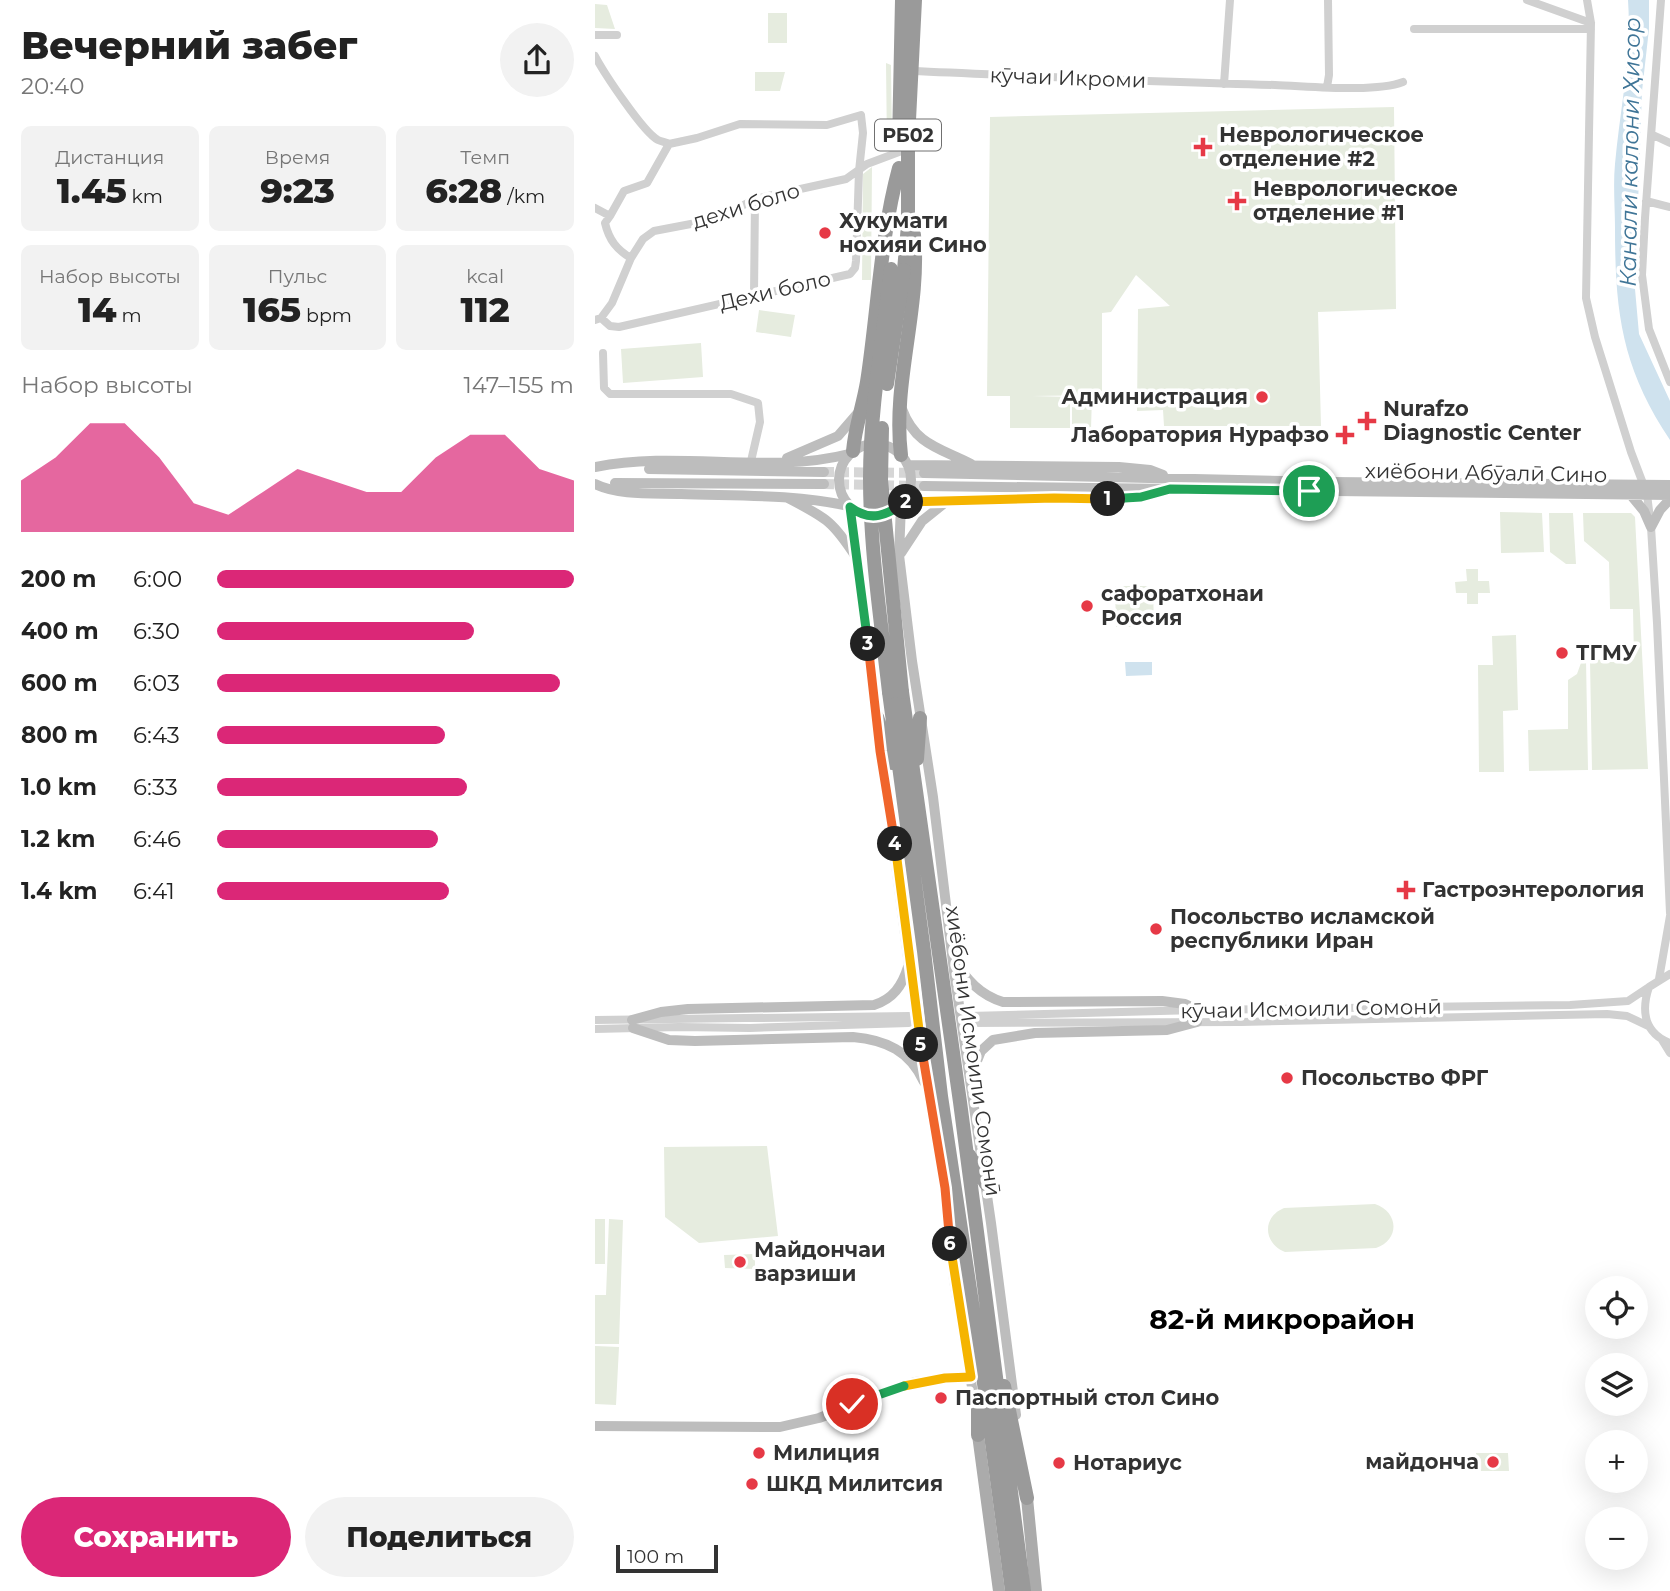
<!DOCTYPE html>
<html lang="ru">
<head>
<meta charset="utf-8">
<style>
	body { margin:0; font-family:Montserrat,sans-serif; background:#f2f2f2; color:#222; height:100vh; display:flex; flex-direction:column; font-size:26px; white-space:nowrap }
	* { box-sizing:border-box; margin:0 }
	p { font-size:23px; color:#767676 }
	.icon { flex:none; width:38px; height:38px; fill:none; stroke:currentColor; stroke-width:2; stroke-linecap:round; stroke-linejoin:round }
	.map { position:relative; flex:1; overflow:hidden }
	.sheet { display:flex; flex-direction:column; background:#fff; width:595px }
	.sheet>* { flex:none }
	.buttons { position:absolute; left:990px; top:1276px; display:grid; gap:14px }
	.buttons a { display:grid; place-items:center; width:63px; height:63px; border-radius:50%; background:#fff; box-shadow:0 7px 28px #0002; font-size:35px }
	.scale { position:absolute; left:21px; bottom:18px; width:102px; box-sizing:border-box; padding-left:7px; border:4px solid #333; border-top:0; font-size:19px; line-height:24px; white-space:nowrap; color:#333; -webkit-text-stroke:5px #fff; paint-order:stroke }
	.pin { position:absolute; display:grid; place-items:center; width:60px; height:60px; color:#fff; margin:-30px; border:4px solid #fff; border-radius:50%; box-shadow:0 2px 7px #0007 }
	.km { position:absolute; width:35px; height:35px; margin:-18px; border-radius:50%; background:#222; color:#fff; font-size:19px; line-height:35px; text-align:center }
	.round { display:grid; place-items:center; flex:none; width:74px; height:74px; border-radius:37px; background:#f2f2f2 }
	.overview { display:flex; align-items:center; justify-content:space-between; height:119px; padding:0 21px }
	h1 { font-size:38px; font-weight:800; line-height:52px }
	.stats { display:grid; grid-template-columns:repeat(3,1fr); gap:10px; height:119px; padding:7px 21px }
	.stats div { display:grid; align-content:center; border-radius:10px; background:#f2f2f2; text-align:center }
	.stats b { font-size:35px; font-weight:800 }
	.stats small { font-size:19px; font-weight:400 }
	.stats p { font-size:19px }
	.chart { height:196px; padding:14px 21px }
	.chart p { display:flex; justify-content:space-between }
	.chart svg { width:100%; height:126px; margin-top:7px; fill:#db2777; opacity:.7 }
	.cta { display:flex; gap:14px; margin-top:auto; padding:14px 21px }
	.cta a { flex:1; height:80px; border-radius:42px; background:#db2777; color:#fff; font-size:28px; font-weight:800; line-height:80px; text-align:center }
	.cta a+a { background:#f2f2f2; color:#222 }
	ul { padding:0 21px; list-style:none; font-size:23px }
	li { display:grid; grid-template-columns:112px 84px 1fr; align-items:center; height:52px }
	li i { height:18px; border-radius:9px; background:#db2777 }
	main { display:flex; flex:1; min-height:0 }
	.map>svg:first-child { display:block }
	.green { fill:#e6ecdf }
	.water { fill:#cfe2ee }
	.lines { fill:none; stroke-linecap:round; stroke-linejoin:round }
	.secondary-tunnel { stroke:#d6d6d6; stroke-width:10; stroke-dasharray:10 5; stroke-linecap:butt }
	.street { stroke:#d0d0d0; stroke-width:8 }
	.secondary { stroke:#bdbdbd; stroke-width:10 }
	.primary { stroke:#ababab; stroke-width:12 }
	.highway { stroke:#9a9a9a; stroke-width:14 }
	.highway-bridge { stroke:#9a9a9a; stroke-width:14 }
	.split-1-casing { stroke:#fff; stroke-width:14 }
	.split-2-casing { stroke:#fff; stroke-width:14 }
	.split-3-casing { stroke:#fff; stroke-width:14 }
	.split-4-casing { stroke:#fff; stroke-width:14 }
	.split-5-casing { stroke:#fff; stroke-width:14 }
	.split-6-casing { stroke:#fff; stroke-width:14 }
	.split-7-casing { stroke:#fff; stroke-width:14 }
	.split-8-casing { stroke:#fff; stroke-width:14 }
	.split-1 { stroke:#22a559; stroke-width:9 }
	.split-2 { stroke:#f5b400; stroke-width:9 }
	.split-3 { stroke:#22a559; stroke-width:9 }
	.split-4 { stroke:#f0652b; stroke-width:9 }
	.split-5 { stroke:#f5b400; stroke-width:9 }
	.split-6 { stroke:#f0652b; stroke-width:9 }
	.split-7 { stroke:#f5b400; stroke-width:9 }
	.split-8 { stroke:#22a559; stroke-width:9 }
	.poi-dot { fill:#e63946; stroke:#fff; stroke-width:2.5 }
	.labels { text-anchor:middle; stroke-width:7; stroke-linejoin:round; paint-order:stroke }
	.shield { fill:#fff; stroke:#707070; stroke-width:2 }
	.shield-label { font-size:19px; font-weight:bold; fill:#333 }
	.street-label { font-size:21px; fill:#333; stroke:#fff }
	.poi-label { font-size:21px; font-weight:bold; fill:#333; stroke:#fff; text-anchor:start }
	.water-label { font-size:23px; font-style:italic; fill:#3f7597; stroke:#fff }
	.district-label { font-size:28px; font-weight:bold; fill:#000; stroke:#fff }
</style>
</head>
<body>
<main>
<section class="sheet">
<div class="overview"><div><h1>Вечерний забег</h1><p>20:40</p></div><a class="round"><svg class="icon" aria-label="share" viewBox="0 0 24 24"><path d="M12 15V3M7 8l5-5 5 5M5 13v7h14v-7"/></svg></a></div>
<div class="stats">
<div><p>Дистанция</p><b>1.45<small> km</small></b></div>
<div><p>Время</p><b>9:23</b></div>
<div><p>Темп</p><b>6:28<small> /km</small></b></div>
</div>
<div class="stats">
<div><p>Набор высоты</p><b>14<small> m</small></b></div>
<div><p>Пульс</p><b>165<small> bpm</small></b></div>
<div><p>kcal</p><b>112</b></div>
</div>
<div class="chart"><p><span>Набор высоты</span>147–155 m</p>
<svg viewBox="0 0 160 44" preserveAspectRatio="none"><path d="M0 44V26L10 18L20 6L30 6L40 18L50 34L60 38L70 30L80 22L90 26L100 30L110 30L120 18L130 10L140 10L150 22L160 26V44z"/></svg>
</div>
<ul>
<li><b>200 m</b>6:00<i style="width:100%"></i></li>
<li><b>400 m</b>6:30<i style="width:72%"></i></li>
<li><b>600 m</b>6:03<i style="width:96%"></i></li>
<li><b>800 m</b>6:43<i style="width:64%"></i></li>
<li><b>1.0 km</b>6:33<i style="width:70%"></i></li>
<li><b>1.2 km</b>6:46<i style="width:62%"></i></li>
<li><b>1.4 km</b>6:41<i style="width:65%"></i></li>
</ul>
<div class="cta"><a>Сохранить</a><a>Поделиться</a></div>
</section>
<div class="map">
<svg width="1075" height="1591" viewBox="0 0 1075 1591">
	<rect width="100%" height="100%" fill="#fff"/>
	<path class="green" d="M0,4L12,5L20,29L0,28Z
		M173,13H192V43H173Z
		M291,63L296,65V67L297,138L292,148Z
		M160,72H190L185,91H160Z
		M799,107L801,309L723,312L726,426H569L568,410L542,411L543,309L575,306L541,275L516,312L507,313V395L437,396L475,397V428H415V396H392L395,117Z
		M277,167L276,280H267L268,174Z
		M164,310L200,315L196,337L161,332Z
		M106,343L108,377L28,383L26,349Z
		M477,396H497L496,429L477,428Z
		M905,512L947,513L949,552L906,553Z
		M954,513H978L981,564H971L955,552Z
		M988,513H1036L1040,517L1053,769L997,770L995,660L1039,659L1038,609H1015L1014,562L989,541Z
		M871,569H883V581H894L895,593H883V604H872V593H861L860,582L872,581Z
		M520,586H558L559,627H521Z
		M921,635L923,710L908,711L909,772H884L883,665H898L897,636Z
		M987,660H991L993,770L934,771L933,730L973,729V680L982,674Z
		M172,1146L183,1236L104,1243L70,1217L69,1147Z
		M780,1204C804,1212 805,1240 781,1248L690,1252C668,1243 667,1217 689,1208Z
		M0,1219H10V1264H0Z
		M14,1219L28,1220L24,1344H0V1295H11Z
		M160,1254V1269L130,1268L129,1255Z
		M0,1346L24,1347L21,1405L0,1404Z
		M881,1453H913L914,1471H882Z"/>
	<path class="water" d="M1033,0H1054V29L1047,91L1040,289L1044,334L1075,401V440C1027,368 1020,313 1020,228C1020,207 1018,185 1020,164C1025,109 1037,56 1033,0Z
		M530,662H557V675L531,676Z"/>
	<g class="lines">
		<path class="secondary-tunnel" d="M229,472L329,473
			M229,484L329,486"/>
		<path class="street" d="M932,0L996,23
			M992,0L996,23L991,298L1000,337L1036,452L1052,494L1056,527L1062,623L1075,913
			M1066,0L1050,218L1047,275L1054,329L1075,382
			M819,29H996
			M0,35H22
			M0,56C9,73 48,132 63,140C67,142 71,142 74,144
			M317,71C438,76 559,82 680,85C713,86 779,93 808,82
			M629,84L635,0
			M732,87L734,75L733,0
			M1058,135L1075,143
			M1051,201L1075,207
			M0,208L15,216L29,191L52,183L74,144L102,138L145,124L232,125L266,115L268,133L264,171L261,261L260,268L255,274L24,327L15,326L6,318
			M15,216L10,223C14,240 22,250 36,258
			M159,295L160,199
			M0,320L6,318L17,303L36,258L48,239L59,231L122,219L160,199L251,179L272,164L304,152
			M8,353L9,388L15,394H136L163,403L165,422L156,461
			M1075,974L1054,987C1046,1011 1049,1033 1075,1043
			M1064,979L1075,916
			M374,1016L603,1010L975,1005L1033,1001L1054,987
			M0,1020L315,1016
			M374,1023L646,1022L1012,1014L1032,1016L1053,1026
			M0,1029L84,1027L155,1028L314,1023
			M1067,1040L1075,1053"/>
		<path class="secondary" d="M307,409C320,445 345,448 376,464
			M244 480a36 36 0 1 1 72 0a36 36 0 1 1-72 0Z
			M192,458L243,436L262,414
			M313,465L524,467L555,470L568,475
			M0,467C84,450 172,475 254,454
			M54,469L229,472
			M329,473L735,482L1075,485
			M20,483L229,484
			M0,484C24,496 59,493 86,494C143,496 198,494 254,506
			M329,486L1075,495
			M1035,494L1049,511L1056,527
			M193,498C231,518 237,520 261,557
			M309,502L459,498L522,499L561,493
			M306,505L304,555L317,661L338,797L359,971L396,1223L421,1415
			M255,507L314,965L350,1188L359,1280L380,1405
			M1056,527L1065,510L1075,499
			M306,553L327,521L352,501
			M359,960C372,980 385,995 408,1002L567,1001L590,1004L603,1010
			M37,1020L66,1012L93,1009L279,1005C298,999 307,986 313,967
			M38,1028L74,1040L100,1041L258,1037C291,1040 315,1051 329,1082
			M376,1076L386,1051L398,1040L440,1033L572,1030L602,1022
			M0,1426L185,1427L224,1418L320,1382L376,1377"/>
		<path class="primary" d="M383,1435L404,1591
			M432,1498L441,1591"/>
		<path class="highway" d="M304,142L307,0
			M309,270L313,225V140L320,0
			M258,451C260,427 268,406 272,382C283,311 285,238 304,168
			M306,455C297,382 326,308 319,235
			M294,692L329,951L346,1096L388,1376L417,1591
			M307,692L365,1102L429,1591
			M282,717L297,763
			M322,759L325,718
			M374,1155L391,1184
			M409,1386L432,1498
			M383,1397V1435"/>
		<path class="highway-bridge" d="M292,384L309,270
			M287,428L286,480L307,692
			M294,692C286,621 275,549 275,478C275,408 288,338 296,269"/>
	</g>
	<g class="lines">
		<g class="split-1-casing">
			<path id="split-1" d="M513,499L546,497L575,489L714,491"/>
		</g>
		<g class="split-2-casing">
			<path id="split-2" d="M311,502L459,498L513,499"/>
		</g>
		<g class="split-3-casing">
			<path id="split-3" d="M273,644L255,507C276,523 292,515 311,502"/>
		</g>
		<g class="split-4-casing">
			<path id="split-4" d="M273,644L285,751L300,844"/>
		</g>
		<g class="split-5-casing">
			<path id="split-5" d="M300,844L326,1045"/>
		</g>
		<g class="split-6-casing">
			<path id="split-6" d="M326,1045L350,1188L355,1244"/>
		</g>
		<g class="split-7-casing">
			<path id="split-7" d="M309,1386L350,1378L376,1377L355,1244"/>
		</g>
		<g class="split-8-casing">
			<path id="split-8" d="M257,1404L309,1386"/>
		</g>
		<use href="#split-1" class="split-1"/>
		<use href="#split-2" class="split-2"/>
		<use href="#split-3" class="split-3"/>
		<use href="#split-4" class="split-4"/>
		<use href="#split-5" class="split-5"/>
		<use href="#split-6" class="split-6"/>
		<use href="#split-7" class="split-7"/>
		<use href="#split-8" class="split-8"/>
	</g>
	<g class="poi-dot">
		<path d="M604.5 136.5h7v7h7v7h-7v7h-7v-7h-7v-7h7z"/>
		<path d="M638.5 190.5h7v7h7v7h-7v7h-7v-7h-7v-7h7z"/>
		<circle cx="230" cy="233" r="7"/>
		<circle cx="667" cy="397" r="7"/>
		<path d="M768.5 410.5h7v7h7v7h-7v7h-7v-7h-7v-7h7z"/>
		<path d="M746.5 424.5h7v7h7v7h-7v7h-7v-7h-7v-7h7z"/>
		<circle cx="492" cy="606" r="7"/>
		<circle cx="967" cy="653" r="7"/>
		<path d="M807.5 879.5h7v7h7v7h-7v7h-7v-7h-7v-7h7z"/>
		<circle cx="561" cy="929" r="7"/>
		<circle cx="692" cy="1078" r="7"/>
		<circle cx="145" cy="1262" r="7"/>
		<circle cx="346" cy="1398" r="7"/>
		<circle cx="164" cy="1453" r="7"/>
		<circle cx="898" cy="1462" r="7"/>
		<circle cx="464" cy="1463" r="7"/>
		<circle cx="157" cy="1484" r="7"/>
	</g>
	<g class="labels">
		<rect class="shield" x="280" y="119.5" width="66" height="31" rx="5"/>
		<g class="shield-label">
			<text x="313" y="142">РБ02</text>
		</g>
		<g class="street-label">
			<text transform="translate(473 78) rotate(2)" y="7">кӯчаи Икроми</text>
			<text transform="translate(151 206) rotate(-17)" y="7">дехи боло</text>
			<text transform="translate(180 291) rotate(-13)" y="7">Дехи боло</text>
			<text transform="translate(891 473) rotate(1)" y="7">хиёбони Абӯалӣ Сино</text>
			<text transform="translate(716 1009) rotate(-1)" y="7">кӯчаи Исмоили Сомонӣ</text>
			<text transform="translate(378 1051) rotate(82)" y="7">хиёбони Исмоили Сомонӣ</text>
		</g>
		<g class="poi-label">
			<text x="624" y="142">Неврологическое<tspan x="624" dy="24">отделение #2</tspan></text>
			<text x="658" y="196">Неврологическое<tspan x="658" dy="24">отделение #1</tspan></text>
			<text x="244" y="228">Хукумати<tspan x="244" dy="24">нохияи Сино</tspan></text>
			<text x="653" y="404" text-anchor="end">Администрация</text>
			<text x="788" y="416">Nurafzo<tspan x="788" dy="24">Diagnostic Center</tspan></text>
			<text x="734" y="442" text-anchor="end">Лаборатория Нурафзо</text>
			<text x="506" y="601">сафоратхонаи<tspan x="506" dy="24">Россия</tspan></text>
			<text x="981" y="660">ТГМУ</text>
			<text x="827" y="897">Гастроэнтерология</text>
			<text x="575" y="924">Посольство исламской<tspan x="575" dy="24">республики Иран</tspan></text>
			<text x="706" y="1085">Посольство ФРГ</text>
			<text x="159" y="1257">Майдончаи<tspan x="159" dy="24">варзиши</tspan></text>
			<text x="360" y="1405">Паспортный стол Сино</text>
			<text x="178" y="1460">Милиция</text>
			<text x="884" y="1469" text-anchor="end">майдонча</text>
			<text x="478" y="1470">Нотариус</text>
			<text x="171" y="1491">ШКД Милитсия</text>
		</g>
		<g class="water-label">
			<text transform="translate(1035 152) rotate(-89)" y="8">Канали калони Ҳисор</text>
		</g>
		<g class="district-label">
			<text x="687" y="1329">82-й микрорайон</text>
		</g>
	</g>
</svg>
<div class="buttons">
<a><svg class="icon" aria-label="locate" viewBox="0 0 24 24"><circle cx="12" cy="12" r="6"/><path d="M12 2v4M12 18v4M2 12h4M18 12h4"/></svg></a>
<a><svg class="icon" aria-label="layers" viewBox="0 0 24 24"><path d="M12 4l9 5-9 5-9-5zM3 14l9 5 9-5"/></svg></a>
<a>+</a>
<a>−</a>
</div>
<div class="scale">100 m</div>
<div class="pin" style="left:714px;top:491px;background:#1e9e55"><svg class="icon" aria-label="arrive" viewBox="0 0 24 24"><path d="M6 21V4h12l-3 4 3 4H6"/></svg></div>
<div class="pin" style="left:257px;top:1404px;background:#d93025"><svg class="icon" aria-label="check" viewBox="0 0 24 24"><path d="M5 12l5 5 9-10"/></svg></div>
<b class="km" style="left:513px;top:499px">1</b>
<b class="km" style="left:311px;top:502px">2</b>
<b class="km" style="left:273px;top:644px">3</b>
<b class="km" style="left:300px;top:844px">4</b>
<b class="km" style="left:326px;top:1045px">5</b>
<b class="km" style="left:355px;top:1244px">6</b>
</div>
</main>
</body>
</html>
